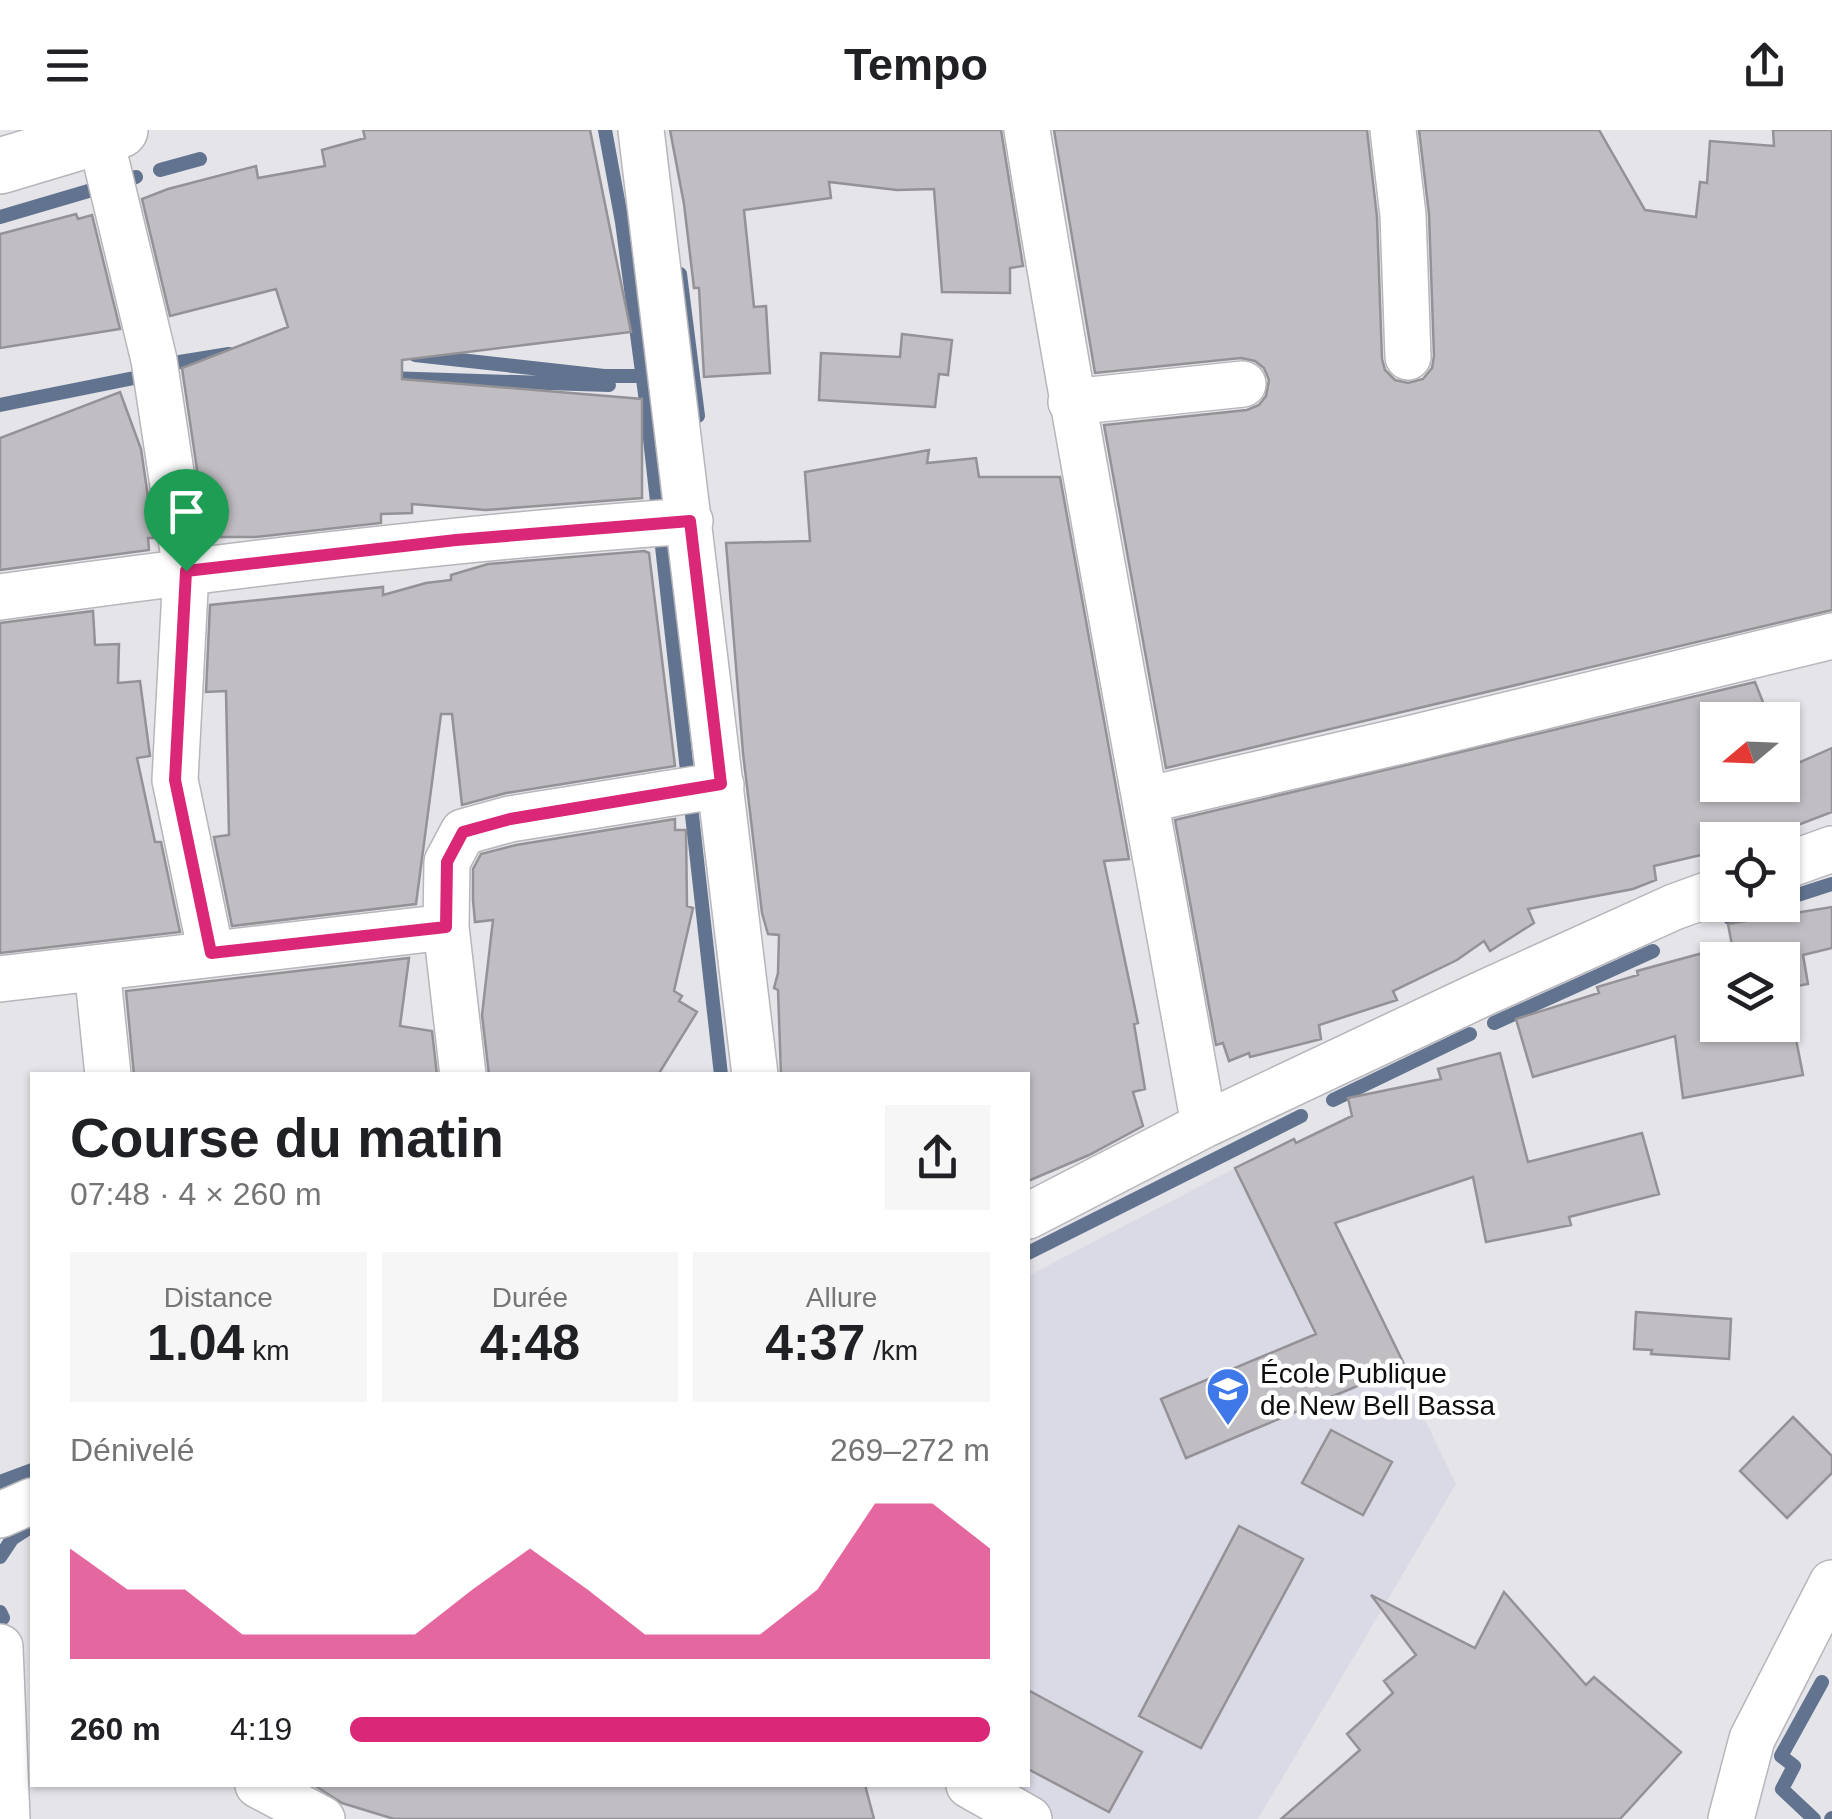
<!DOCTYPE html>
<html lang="fr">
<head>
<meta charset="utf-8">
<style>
	body { margin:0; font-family:Helvetica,sans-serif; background:#f6f6f6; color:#202124; height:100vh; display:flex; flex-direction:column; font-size:38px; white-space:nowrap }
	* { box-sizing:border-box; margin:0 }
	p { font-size:32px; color:#757577 }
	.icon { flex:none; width:55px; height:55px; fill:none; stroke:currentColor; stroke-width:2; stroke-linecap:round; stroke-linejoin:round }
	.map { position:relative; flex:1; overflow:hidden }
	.drawer { position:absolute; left:30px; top:942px; width:1000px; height:715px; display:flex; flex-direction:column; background:#fff; border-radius:0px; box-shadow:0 2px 8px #0004 }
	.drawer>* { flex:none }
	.needle { width:65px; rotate:251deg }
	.controls { position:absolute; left:1700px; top:572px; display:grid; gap:20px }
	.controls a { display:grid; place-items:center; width:100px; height:100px; border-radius:0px; background:#fff; box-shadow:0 2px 8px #0004; font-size:50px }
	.pin { position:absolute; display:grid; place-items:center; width:85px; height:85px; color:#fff; margin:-102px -42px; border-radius:50% 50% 50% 0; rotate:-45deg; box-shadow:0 0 10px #0007 }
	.pin .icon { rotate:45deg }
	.round { display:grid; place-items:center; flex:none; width:105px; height:105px; border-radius:0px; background:#f6f6f6 }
	.headline { display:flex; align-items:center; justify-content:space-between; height:170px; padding:0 40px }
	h1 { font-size:55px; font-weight:600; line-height:75px }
	.metrics { display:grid; grid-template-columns:repeat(3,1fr); gap:15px; height:170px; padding:10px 40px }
	.metrics div { display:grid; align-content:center; border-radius:0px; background:#f6f6f6; text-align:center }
	.metrics b { font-size:50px; font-weight:600 }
	.metrics small { font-size:28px; font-weight:400 }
	.metrics p { font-size:28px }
	.chart { height:280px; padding:20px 40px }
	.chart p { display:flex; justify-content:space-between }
	.chart svg { width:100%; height:180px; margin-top:10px; fill:#db2777; opacity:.7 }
	ul { padding:0 40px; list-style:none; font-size:32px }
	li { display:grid; grid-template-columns:160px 120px 1fr; align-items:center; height:75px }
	li i { height:25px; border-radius:12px; background:#db2777 }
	header { display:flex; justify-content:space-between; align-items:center; height:130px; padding:0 40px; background:#fff; font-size:45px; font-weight:600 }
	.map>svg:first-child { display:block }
	.built { fill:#d9dae6 }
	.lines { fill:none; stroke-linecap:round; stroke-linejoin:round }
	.stream { stroke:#61738f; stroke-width:14 }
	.building { fill:#c1bec3; stroke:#949296; stroke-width:2.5; fill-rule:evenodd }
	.minor-casing { stroke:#b6b6bb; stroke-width:48 }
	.major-casing { stroke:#b6b6bb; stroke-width:58 }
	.minor { stroke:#fff; stroke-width:45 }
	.major { stroke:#fff; stroke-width:55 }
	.route-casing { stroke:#fff; stroke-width:20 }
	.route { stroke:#db2777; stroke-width:12 }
	.labels { text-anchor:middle; stroke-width:9; stroke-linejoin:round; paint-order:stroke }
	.poi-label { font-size:28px; fill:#0e0e10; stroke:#fff; text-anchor:start }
</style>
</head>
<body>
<header><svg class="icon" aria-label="menu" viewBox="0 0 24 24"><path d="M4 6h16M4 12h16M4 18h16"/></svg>Tempo<svg class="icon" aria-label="share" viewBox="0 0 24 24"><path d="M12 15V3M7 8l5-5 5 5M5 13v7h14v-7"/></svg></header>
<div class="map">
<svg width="1832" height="1689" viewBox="0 0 1832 1689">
	<rect width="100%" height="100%" fill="#e4e4e9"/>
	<path class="built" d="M1308,1007L1317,1024L1305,1031L1406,1237L1401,1241L1456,1354L1258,1689H1055L991,1655H1028V1146L1235,1038L1294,1009L1297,1013Z"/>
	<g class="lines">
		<path class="stream" d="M605,0L622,92L645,264L721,945
			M160,40L200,29
			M0,87L136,47
			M680,144L698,286
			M415,225L604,246H643
			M161,235L229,224
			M386,248L609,255
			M0,275L139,247
			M1782,770L1832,754
			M1730,788L1769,775
			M1494,893L1653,821
			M1333,970L1470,904
			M1028,1123L1301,986
			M0,1352L32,1340
			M0,1427L12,1409L32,1396
			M0,1482L3,1488
			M1814,1689L1782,1659L1794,1636L1781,1626L1822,1552
			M1831,1689L1832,1688"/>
	</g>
	<path class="building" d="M363,0H590L631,202L402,230V249L642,269V368L486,380L412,374V383L381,384V393L256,407H207L182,238L288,197L276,159L170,186L142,69L168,59L256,36L258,48L325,36L322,20L365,8Z
		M670,0H1001L1023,136L1010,138V163L942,162L934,59L897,60L829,52L831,68L744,80L754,177L766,176L770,243L704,247L699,158H694L684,74Z
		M1054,0H1367L1377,87L1382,229L1385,240L1395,250L1408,253L1423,249L1432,238L1434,226L1429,84L1419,0H1599L1645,80L1696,87L1700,52L1707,53L1710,11L1774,16L1773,0H1832V480L1166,638L1104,295L1247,280L1259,275L1266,266L1269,250L1264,238L1255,231L1241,228L1095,243Z
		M76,84L78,89L92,85L120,199L0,218V104Z
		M902,204L952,210L948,245L939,244L935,277L819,270L821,223L900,227Z
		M120,262L141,319L154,408H148L149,420L0,440V308Z
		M929,320L927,333L976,328L979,347H1060L1129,729L1104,731L1138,893L1134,894L1145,959L1133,962L1143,996L1089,1025L1028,1051V945H781L778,860L774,858L778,843L779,805L768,804L762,783L743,623L726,413L810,411L805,342Z
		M644,421L649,423L675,636L506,663L462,675L452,584H441L416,774L232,796L214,707L229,705L226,561L206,562L210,475L383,457V465L426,453L451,450V445L488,434Z
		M93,481L95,515L119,514L118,553L140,551L150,626L137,628L155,712H161L180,802L0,823V493Z
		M1755,552L1770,590H1718V655H1782V620L1789,637L1832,618V682L1759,710H1718V721L1654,736L1656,750L1633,759L1528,779L1534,793L1490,821L1484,811L1457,830L1393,861L1397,870L1319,895L1321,909L1250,927L1249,923L1229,931L1223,913L1216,915L1175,690Z
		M675,689V700H686L687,776L693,778L674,861L682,866L679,871L697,882L658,945H489L482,885L493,790L475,792L473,770V739L481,724L516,715Z
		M1832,777V818L1803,825L1808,854L1786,858L1803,945L1683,968L1675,906L1533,947L1516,889L1599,863L1597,857L1638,845L1637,841L1732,815L1728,794ZM1718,830H1782V895H1718Z
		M409,828L400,896L432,901L437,945H134L126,861Z
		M1500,923L1528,1032L1642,1003L1659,1064L1569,1087L1571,1095L1486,1112L1473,1047L1335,1093L1405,1236L1186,1328L1161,1269L1316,1204L1235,1038L1294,1009L1296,1013L1352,986L1348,968L1441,949L1438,939Z
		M1636,1182L1731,1189L1729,1229L1651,1224L1652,1220L1634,1219Z
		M1793,1287L1832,1326V1343L1787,1388L1740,1341Z
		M1331,1300L1392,1332L1363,1385L1302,1353Z
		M1239,1396L1303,1429L1201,1618L1139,1586Z
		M1504,1462L1586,1555L1594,1547L1681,1622L1620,1689H1281L1360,1620L1347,1604L1393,1563L1384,1551L1416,1525L1371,1465L1475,1518Z
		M1028,1560L1142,1622L1109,1682L1028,1639Z
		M314,1655H865L874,1689H394L342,1673Z"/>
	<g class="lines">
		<g class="minor-casing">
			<path id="minor" d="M641,0L755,945
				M1027,0C1081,333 1145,664 1204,995
				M1393,0L1403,85L1408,227
				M100,6L154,230L186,441L175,650L211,823
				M1071,272L1243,254
				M0,467C229,435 459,407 690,391
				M1146,670L1405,610L1832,506
				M1782,737L1832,719
				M97,838L108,945
				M0,849L446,797
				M463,945L446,797L447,732L463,702L510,689L721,655
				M1028,1086L1204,995L1484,863L1674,777L1718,761
				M0,1385L32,1371
				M0,1517L7,1689
				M258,1655L322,1689
				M969,1655L1029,1689
				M1731,1689L1752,1609L1832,1453"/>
		</g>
		<g class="major-casing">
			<path id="major" d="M0,36L120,0"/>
		</g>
		<use href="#minor" class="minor"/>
		<use href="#major" class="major"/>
	</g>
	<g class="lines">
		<g class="route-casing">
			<path id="route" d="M690,391L721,654L510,689L463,702L447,732L446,797L211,823L175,650L186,441L456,410Z"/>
		</g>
		<use href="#route" class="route"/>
	</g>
	<defs>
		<g id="school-pin" transform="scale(2.25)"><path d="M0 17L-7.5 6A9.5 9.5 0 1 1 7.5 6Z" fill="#3f78e8" stroke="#fff"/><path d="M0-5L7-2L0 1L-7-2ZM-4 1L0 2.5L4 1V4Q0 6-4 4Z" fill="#fff"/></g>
	</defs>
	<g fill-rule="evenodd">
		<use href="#school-pin" x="1228" y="1259"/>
	</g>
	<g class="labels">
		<g class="poi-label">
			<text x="1260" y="1253">École Publique<tspan x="1260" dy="32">de New Bell Bassa</tspan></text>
		</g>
	</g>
</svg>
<div class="controls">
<a><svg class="needle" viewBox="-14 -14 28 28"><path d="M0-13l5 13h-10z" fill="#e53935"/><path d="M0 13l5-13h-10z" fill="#757577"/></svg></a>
<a><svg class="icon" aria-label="locate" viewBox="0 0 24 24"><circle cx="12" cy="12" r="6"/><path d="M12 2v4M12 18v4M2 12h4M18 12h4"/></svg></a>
<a><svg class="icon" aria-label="layers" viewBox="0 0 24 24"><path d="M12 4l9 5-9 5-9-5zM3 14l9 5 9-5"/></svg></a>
</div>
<div class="pin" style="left:186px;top:441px;background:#1e9e55"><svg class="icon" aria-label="arrive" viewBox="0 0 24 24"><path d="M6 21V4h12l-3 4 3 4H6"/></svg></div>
<section class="drawer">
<div class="headline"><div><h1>Course du matin</h1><p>07:48 · 4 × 260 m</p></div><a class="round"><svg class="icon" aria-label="share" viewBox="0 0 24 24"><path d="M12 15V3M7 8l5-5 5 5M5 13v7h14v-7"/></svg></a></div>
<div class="metrics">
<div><p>Distance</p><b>1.04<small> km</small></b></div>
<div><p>Durée</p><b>4:48</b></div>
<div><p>Allure</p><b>4:37<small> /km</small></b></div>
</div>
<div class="chart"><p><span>Dénivelé</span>269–272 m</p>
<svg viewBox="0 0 160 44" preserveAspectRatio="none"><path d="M0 44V17L10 27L20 27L30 38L40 38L50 38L60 38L70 27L80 17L90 27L100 38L110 38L120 38L130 27L140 6L150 6L160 17V44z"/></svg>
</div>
<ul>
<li><b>260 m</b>4:19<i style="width:100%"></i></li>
</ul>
</section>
</div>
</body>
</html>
